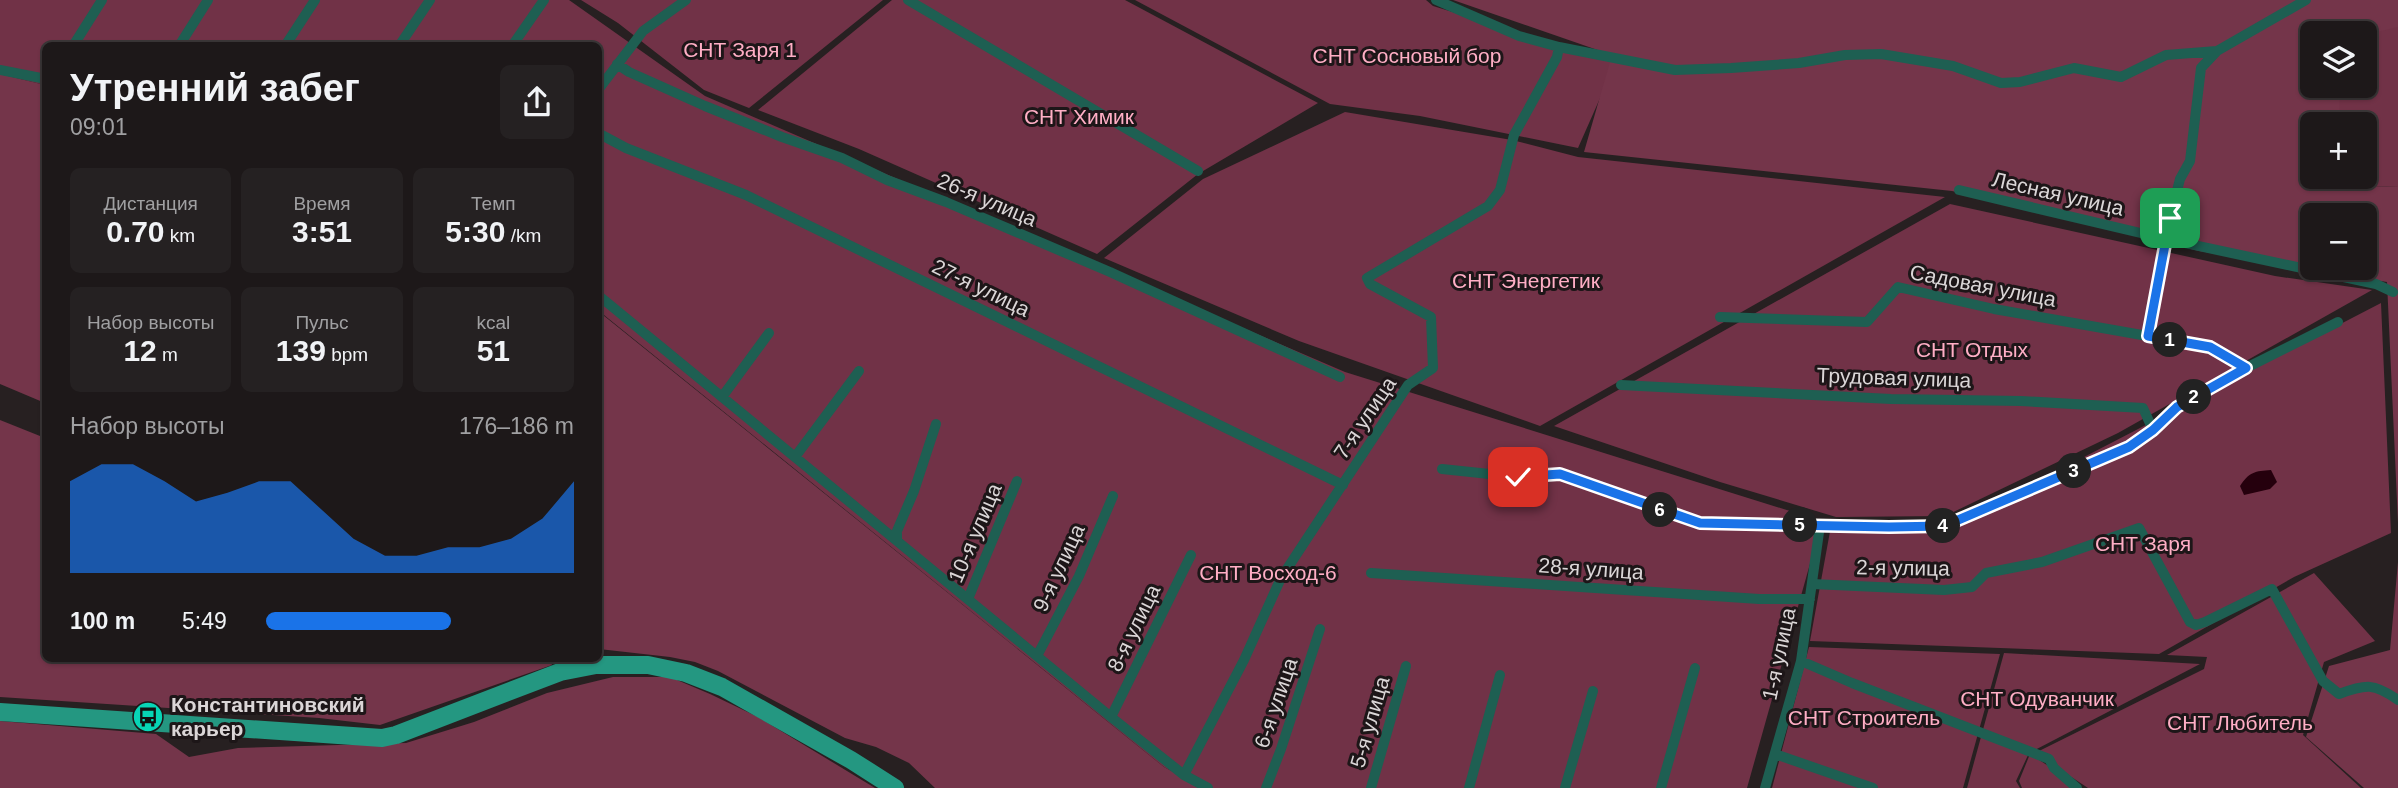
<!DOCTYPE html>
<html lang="ru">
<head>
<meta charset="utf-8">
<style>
	body { margin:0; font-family:Arial,sans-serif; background:#252122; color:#f1f3f6; height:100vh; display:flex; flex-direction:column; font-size:26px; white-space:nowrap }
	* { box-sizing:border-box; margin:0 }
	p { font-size:23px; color:#a0a0a2 }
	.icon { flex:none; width:38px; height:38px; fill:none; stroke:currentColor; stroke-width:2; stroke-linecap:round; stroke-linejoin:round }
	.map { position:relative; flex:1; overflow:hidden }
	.details { position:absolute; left:42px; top:42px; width:560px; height:620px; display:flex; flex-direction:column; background:#1d1819; border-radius:10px; box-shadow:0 2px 5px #0004,0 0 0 2px #3b3738 }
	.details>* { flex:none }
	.buttons { position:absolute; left:2300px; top:21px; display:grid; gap:14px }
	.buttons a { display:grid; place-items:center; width:77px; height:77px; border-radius:10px; background:#1d1819; box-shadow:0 2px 5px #0004,0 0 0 2px #3b3738; font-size:35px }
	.pin { position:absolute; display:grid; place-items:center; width:60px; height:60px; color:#fff; margin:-30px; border-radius:14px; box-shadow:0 4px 10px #0006 }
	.km { position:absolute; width:35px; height:35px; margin:-18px; border-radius:50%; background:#222; color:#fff; font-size:19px; line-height:35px; text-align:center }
	.round { display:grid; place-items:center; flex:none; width:74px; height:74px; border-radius:10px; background:#252122 }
	.head { display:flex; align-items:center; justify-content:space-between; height:119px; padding:0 28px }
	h1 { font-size:38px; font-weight:700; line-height:52px }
	.metrics { display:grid; grid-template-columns:repeat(3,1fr); gap:10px; height:119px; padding:7px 28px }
	.metrics div { display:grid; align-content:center; border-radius:10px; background:#252122; text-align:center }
	.metrics b { font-size:30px; font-weight:700 }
	.metrics small { font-size:19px; font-weight:400 }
	.metrics p { font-size:19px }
	.chart { height:196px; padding:14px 28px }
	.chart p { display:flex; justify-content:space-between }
	.chart svg { width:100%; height:126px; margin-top:7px; fill:#1a73e8; opacity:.7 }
	ul { padding:0 28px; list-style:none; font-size:23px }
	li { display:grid; grid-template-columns:112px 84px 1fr; align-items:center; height:52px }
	li i { height:18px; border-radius:9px; background:#1a73e8 }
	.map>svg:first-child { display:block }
	.green { fill:#713247; fill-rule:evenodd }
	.forest { fill:#74354a; fill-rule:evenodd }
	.water { fill:#25000d }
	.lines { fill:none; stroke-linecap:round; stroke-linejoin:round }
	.street { stroke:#1e5f52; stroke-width:10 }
	.primary { stroke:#249781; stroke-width:18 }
	.route-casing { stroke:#fff; stroke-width:14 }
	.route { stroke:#1a73e8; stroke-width:9 }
	.labels { text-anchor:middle; stroke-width:6; stroke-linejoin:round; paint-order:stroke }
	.park-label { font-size:21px; fill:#ffaec5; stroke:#1d1618 }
	.street-label { font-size:21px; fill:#dbd6d7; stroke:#1d1618 }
	.poi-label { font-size:21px; font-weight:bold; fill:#dbd6d7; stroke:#1d1618; text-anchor:start }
</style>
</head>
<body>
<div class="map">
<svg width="2398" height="788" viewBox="0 0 2398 788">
	<rect width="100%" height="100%" fill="#272021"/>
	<path class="green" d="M0,0H569L705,96L1345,372L1822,521L1747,788H1204L1164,767L599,311L598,46H46L45,85L0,74Z
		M581,0H883L749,108L704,90L618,23Z
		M892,0H1125L1318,103L1198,174L1097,254L859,149L758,110Z
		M1135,0H1426L1433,6L1616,62L1578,148L1420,116L1330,104Z
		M2096,0H2398V187L2337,185L2338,177H2364V124H2339V97ZM2312,33H2364V86H2312Z
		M1345,112L1512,140L1578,157L1945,197L1540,426L1299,341L1104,258L1203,179Z
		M1950,204L2275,276L2372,290L2118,433L1945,516L1836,517L1720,482L1554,426Z
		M2381,303L2391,533L2294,577L2159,654L1810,641L1831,526L1959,522Z
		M2314,573L2375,641L2324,662L2303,735L2361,788H2088L2035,753L2204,669L2207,657L2167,655Z
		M1809,647L2000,654L1963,788H1772Z
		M2004,653L2200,664L2029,753L2016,781L2020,788H1967Z
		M2030,754L2082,788H2022L2019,781Z"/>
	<path class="forest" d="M1453,0H2398V27L2364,35V33H2312V86H2340L2339,124H2312V177H2338V185L2398,187V523L2387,282L2199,251L1952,191L1584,152L1612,55ZM2312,215H2364V268H2312Z
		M0,74L45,85V403L0,384Z
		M598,311L1164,767L1204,788H935L909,763L876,747L845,738L718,671L695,662L670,657L599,649Z
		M0,420L45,438L46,658H548L552,665L380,725L319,718L0,697Z
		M2398,562V788H2364L2306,737L2329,666L2390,650Z
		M613,677H670L710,694L758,717L875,788H0V721L156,734L189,757L238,748L406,743L474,722L547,693Z"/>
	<path class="water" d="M2271,470L2277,482L2270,489L2244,495L2240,486C2249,472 2255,471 2271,470Z"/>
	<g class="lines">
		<path class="street" d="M908,0L1198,171
			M1436,0L1519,36L1559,47L1675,70L1731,68L1799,63L1845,55L1881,54L1953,66L2001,83L2020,82L2074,68L2121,77L2166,55L2217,51
			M73,46L102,0
			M179,46L208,0
			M285,46L315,0
			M399,46L430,0
			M512,46L544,0
			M617,64L629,72L705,106L782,137L842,158L887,180L946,202L1110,272L1340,377
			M0,70L46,79
			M598,90L643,31L686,0
			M598,133L626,148L746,195L1343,485
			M1959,190L2166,239L2376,284L2393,292
			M598,295L1111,717L1184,775L1208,788
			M1720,317L1867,322L1898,287L1994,309L2210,347L2246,368
			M2148,336L2170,218L2180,179L2190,161L2201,68L2217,51L2306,0
			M1621,385L1891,399L2021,401L2143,408L2153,430
			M722,397L769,333
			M795,457L859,371
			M1442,469L1518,477L1560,474L1700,523L1889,527L1944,526L2129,447L2153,430L2177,407L2240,371L2338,322
			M897,541V531L914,491L936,424
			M1371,573L1759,599H1810
			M1812,584L1944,590L1972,587L1986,573L2042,562L2139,528L2190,622L2196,625L2205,622L2272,589L2323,681L2339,694C2366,684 2374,683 2398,700
			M968,599L1017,481
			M1037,656L1079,576L1113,496
			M1801,661L1852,683L2049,759L2054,768L2077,788
			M1111,717L1191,555
			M1775,754L1873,788
			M1184,775L1244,660L1281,578L1408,385L1433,368L1431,317L1370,284L1367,278L1488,206L1500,190L1514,135L1557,57L1559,47
			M1266,788L1281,749L1320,629
			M1371,788L1406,666
			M1469,788L1500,675
			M1565,788L1593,691
			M1661,788L1695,668
			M1765,788L1801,661L1820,525"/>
		<path class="primary" d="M0,712L382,738L396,735L560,672L596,665H648L686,673L722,687L851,760L895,788"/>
	</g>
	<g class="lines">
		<g class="route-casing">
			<path id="route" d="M1518,477L1560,474L1700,523L1889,527L1944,526L2129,447L2153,430L2177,407L2246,368L2210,347L2148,336L2170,218"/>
		</g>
		<use href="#route" class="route"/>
	</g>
	<defs>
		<g id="bus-disc" transform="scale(1.575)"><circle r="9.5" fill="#07d5b6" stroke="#1d1618"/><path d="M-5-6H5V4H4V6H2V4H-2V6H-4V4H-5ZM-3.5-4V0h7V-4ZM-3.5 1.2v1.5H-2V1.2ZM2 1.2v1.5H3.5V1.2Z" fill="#111"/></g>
	</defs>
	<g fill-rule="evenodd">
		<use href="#bus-disc" x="148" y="717"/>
	</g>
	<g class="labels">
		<g class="park-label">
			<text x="740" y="57">СНТ Заря 1</text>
			<text x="1407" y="63">СНТ Сосновый бор</text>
			<text x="1079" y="124">СНТ Химик</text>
			<text x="1526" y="288">СНТ Энергетик</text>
			<text x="1972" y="357">СНТ Отдых</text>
			<text x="2143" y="551">СНТ Заря</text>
			<text x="1268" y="580">СНТ Восход-6</text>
			<text x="2037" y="706">СНТ Одуванчик</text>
			<text x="1864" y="725">СНТ Строитель</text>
			<text x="2240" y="730">СНТ Любитель</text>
		</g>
		<g class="street-label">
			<text transform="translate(2058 194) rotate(13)" y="7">Лесная улица</text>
			<text transform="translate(987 200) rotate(23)" y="7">26-я улица</text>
			<text transform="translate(1983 286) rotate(11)" y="7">Садовая улица</text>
			<text transform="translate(981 288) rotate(26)" y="7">27-я улица</text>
			<text transform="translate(1894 378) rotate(2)" y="7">Трудовая улица</text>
			<text transform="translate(1365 418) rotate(-56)" y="7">7-я улица</text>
			<text transform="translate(975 533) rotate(-67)" y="7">10-я улица</text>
			<text transform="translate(1059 568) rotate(-65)" y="7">9-я улица</text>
			<text transform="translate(1903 568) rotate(1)" y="7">2-я улица</text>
			<text transform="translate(1591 569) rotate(4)" y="7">28-я улица</text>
			<text transform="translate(1134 628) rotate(-64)" y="7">8-я улица</text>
			<text transform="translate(1779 654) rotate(-78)" y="7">1-я улица</text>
			<text transform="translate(1276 703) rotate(-71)" y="7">6-я улица</text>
			<text transform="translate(1370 722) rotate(-74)" y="7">5-я улица</text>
		</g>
		<g class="poi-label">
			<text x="171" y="712">Константиновский<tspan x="171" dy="24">карьер</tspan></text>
		</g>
	</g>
</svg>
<div class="buttons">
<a><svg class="icon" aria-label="layers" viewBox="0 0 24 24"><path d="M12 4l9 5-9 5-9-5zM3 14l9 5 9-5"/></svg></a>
<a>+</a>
<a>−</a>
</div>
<div class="pin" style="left:2170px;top:218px;background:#1e9e55"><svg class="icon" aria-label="arrive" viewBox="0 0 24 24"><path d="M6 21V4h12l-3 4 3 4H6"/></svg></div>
<div class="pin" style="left:1518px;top:477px;background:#d93025"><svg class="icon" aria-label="check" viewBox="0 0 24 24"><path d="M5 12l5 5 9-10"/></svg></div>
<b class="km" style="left:2170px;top:340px">1</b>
<b class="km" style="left:2194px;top:397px">2</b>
<b class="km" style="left:2074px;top:471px">3</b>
<b class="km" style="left:1943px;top:526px">4</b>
<b class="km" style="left:1800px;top:525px">5</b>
<b class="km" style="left:1660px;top:510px">6</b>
<section class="details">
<div class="head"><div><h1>Утренний забег</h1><p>09:01</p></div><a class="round"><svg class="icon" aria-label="share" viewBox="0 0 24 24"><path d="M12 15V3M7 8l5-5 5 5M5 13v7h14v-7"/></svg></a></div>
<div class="metrics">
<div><p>Дистанция</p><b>0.70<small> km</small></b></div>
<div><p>Время</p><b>3:51</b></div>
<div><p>Темп</p><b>5:30<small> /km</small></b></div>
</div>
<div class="metrics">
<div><p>Набор высоты</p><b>12<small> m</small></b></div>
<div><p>Пульс</p><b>139<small> bpm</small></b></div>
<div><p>kcal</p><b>51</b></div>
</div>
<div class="chart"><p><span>Набор высоты</span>176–186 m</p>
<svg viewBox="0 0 160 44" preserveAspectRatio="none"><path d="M0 44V12L10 6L20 6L30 12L40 19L50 16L60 12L70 12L80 22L90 32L100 38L110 38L120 35L130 35L140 32L150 25L160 12V44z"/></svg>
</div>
<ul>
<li><b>100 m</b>5:49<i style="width:60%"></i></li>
</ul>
</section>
</div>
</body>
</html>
